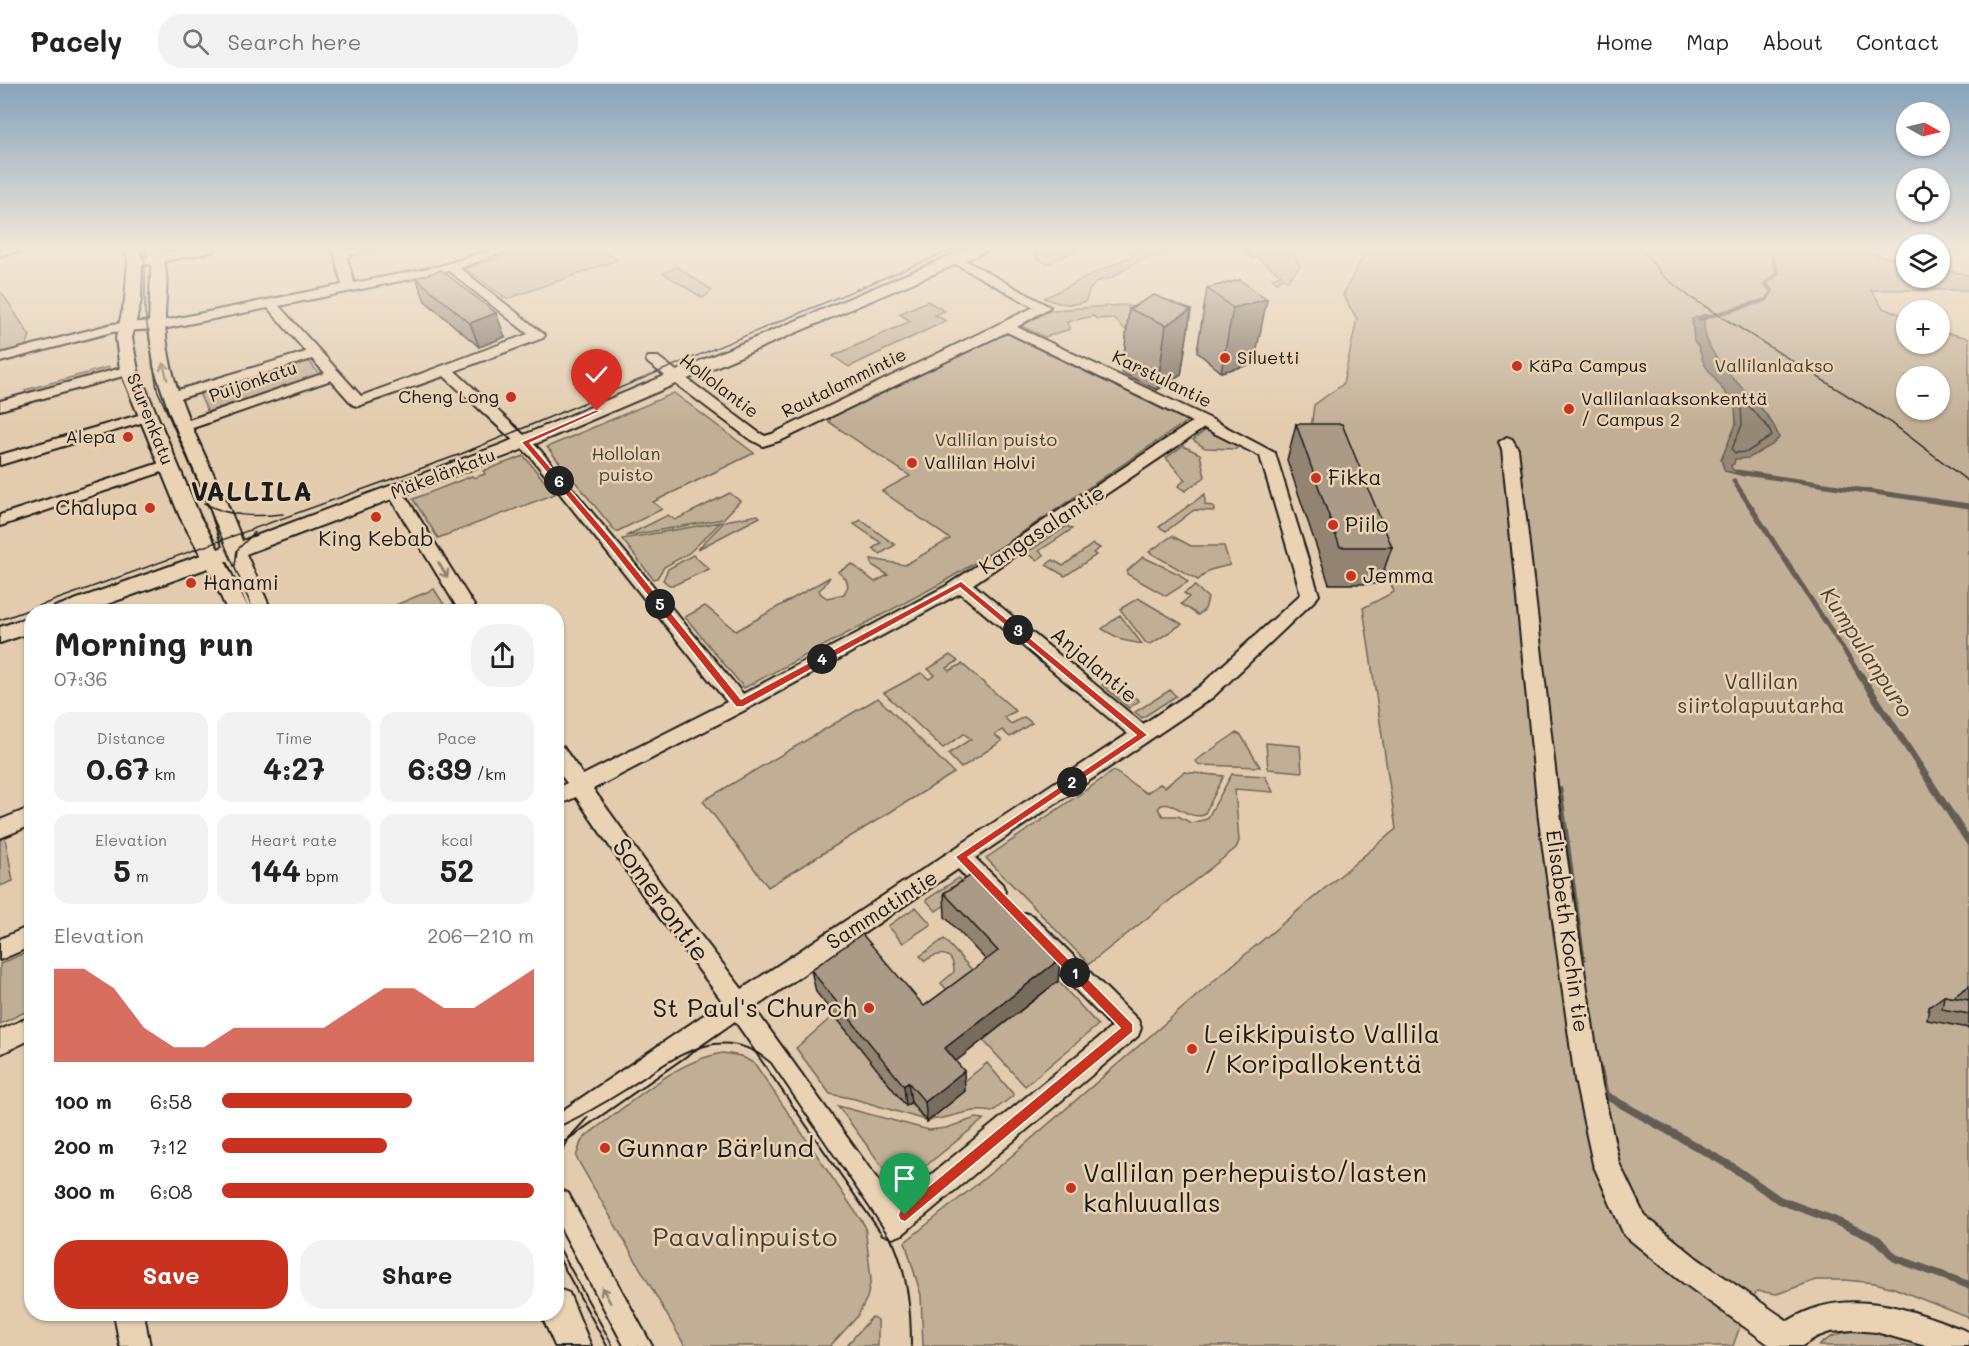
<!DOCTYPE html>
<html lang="en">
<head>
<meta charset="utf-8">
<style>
	body { margin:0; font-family:Mali,sans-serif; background:#f2f2f2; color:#222; height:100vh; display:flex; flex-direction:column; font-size:22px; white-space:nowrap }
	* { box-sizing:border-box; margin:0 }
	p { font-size:20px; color:#767676 }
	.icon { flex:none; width:33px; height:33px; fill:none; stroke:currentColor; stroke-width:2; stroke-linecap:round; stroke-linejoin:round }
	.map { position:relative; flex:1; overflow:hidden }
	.drawer { position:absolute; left:24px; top:520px; width:540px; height:717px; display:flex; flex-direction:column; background:#fff; border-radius:24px; box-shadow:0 2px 4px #0004 }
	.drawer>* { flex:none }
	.needle { width:39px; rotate:98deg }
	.buttons { position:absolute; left:1896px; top:18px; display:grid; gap:12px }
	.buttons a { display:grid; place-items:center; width:54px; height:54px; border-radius:50%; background:#fff; box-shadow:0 2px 4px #0004; font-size:30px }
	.pin { position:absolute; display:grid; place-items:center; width:51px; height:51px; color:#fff; margin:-62px -26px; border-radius:50% 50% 50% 0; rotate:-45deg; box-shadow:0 0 6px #0007 }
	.pin .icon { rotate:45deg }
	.km { position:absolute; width:30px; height:30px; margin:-15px; border-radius:50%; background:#222; color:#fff; font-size:16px; line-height:30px; text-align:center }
	.round { display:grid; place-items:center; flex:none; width:63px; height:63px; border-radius:24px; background:#f2f2f2 }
	.overview { display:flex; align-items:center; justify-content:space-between; height:102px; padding:0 30px }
	h1 { font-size:33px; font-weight:700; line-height:45px }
	.stats { display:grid; grid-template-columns:repeat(3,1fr); gap:9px; height:102px; padding:6px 30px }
	.stats div { display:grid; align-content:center; border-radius:15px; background:#f2f2f2; text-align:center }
	.stats b { font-size:30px; font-weight:700 }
	.stats small { font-size:16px; font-weight:400 }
	.stats p { font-size:16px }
	.chart { height:168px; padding:12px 30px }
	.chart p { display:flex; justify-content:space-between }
	.chart svg { width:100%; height:108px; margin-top:6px; fill:#c8321e; opacity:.7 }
	.primary-button { display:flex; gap:12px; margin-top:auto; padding:12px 30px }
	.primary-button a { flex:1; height:69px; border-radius:24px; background:#c8321e; color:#fff; font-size:24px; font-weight:700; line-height:69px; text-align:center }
	.primary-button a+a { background:#f2f2f2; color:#222 }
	ul { padding:0 30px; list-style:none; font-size:20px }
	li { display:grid; grid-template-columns:96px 72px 1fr; align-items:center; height:45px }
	li i { height:15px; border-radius:8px; background:#c8321e }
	header { display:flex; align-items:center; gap:36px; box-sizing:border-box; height:84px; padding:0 30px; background:#fff; border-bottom:2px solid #e0e0e0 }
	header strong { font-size:28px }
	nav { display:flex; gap:33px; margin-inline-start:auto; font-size:21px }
	.search { width:420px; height:54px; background:#f2f2f2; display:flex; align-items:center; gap:15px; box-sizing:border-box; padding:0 21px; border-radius:24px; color:#767676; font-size:22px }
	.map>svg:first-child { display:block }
	.green { fill:#c1af95; stroke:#6e6658; stroke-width:1.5; fill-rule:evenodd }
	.water { fill:#958976; stroke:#655d52; stroke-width:1.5 }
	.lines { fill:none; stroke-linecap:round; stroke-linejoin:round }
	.shore { stroke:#4c4840; stroke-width:1.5 }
	.stream-far3 { stroke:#655d52; stroke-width:4 }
	.stream-far2 { stroke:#655d52; stroke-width:5 }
	.stream-far1 { stroke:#655d52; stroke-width:7 }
	.stream { stroke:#655d52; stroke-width:8 }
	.minor-casing { stroke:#1c1c1c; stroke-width:4 }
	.major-casing { stroke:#1c1c1c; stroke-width:4 }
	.minor { fill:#ead3b3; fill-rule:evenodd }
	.major { fill:#ead3b3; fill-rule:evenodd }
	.tram-far1 { stroke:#1c1c1c; stroke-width:1.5 }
	.tram { stroke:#1c1c1c; stroke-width:2 }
	.wall { fill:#938472; stroke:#1c1c1c; stroke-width:1.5 }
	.shaded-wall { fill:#786c5d; stroke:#1c1c1c; stroke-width:1.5 }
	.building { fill:#ab9a85; stroke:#1c1c1c; stroke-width:1.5 }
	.oneway { stroke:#8d816f }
	.route { fill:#c8321e; stroke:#fff; stroke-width:1.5 }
	.poi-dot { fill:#c8321e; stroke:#ead3b3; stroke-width:2 }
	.labels { text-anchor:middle; stroke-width:5; stroke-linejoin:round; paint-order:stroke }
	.far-poi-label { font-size:18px; fill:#1c1c1c; stroke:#ead3b3; text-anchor:start }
	.far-park-label { font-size:18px; fill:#45413a; stroke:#ead3b3 }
	.far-street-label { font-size:18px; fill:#1c1c1c; stroke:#ead3b3 }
	.poi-label { font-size:21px; fill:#1c1c1c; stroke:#ead3b3; text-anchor:start }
	.street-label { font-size:21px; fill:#1c1c1c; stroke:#ead3b3 }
	.park-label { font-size:21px; fill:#45413a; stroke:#ead3b3 }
	.water-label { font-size:22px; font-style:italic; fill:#46423c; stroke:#ead3b3 }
	.near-street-label { font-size:26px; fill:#1c1c1c; stroke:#ead3b3 }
	.near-poi-label { font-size:26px; fill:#1c1c1c; stroke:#ead3b3; text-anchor:start }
	.near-park-label { font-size:26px; fill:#45413a; stroke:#ead3b3 }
	.district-label { font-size:27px; font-weight:bold; letter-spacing:1.5px; fill:#1c1c1c; stroke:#ead3b3 }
</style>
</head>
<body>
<header>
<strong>Pacely</strong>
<div class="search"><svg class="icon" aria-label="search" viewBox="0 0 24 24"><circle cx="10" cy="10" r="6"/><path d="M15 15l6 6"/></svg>Search here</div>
<nav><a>Home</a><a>Map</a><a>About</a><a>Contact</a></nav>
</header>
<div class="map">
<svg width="1969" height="1262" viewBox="0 0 1969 1262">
	<rect width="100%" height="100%" fill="#e2ccad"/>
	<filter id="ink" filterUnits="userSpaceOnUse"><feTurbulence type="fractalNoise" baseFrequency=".0167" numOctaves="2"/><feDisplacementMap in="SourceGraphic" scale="12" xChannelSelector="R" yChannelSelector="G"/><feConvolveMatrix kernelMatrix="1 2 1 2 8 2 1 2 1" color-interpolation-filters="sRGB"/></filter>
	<g filter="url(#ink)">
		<path class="green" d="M528,164H600L617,176L507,215L466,185Z
			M1046,164H1080L1047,180L1036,174L1038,173L1034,170Z
			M1148,164H1164L1158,171L1136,178L1111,194L1096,198L1089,207L1086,217C1072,223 1058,220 1044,214Z
			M1255,164H1290L1300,182L1288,196L1282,194L1277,198L1272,194L1281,191L1257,174L1252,175L1246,169Z
			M1367,164H1848L1906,178V194H1940V185L1969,191V206H1871L1883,224L1906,232V260H1940V247L1969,254V1234L1894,1204L1875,1199L1845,1196H1816L1777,1210L1757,1207L1747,1223L1733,1262H923L921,1211L905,1158L1001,1081L1223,889L1396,745L1363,524L1394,508L1335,359L1309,361L1314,321L1343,300L1357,235L1343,211ZM1906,292H1940V326H1906Z
			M677,183L712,206L703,214L663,189Z
			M2,209L30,252L25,263L0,271V210Z
			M927,217L945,227L935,231L946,237L849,283L833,272L911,237L899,230Z
			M1124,221L1136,224L1135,255L1113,234L1097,235L1093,232L1067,238L1070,245L1045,253L1021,242L1051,226Z
			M1006,249L1187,337L999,464L940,500L744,604L685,533L705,522L736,547L830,493L824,502L819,506L821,510L827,514L844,510L848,502L846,495L838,488L852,480L875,498L888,491L872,481L871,475L905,481L950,455L882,407L910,392L829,338L831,333Z
			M308,276L320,291L208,329L199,309Z
			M109,283L110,286L27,310L25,306Z
			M674,309L754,369L653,418L662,425L616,448L547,363Z
			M1206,346L1239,362L1236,365L1205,364L1193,356Z
			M1183,362L1200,370L1205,393L1185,407L1178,402L1185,396L1166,374Z
			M524,372L555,410L438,454L413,415L472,392L474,394L485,390L483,387Z
			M730,409L740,417L723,435L626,452L668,431L675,436Z
			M1205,410V421L1213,422L1214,427L1194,426L1166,447L1159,443Z
			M758,431L760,433L698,465L725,437Z
			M861,436L895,461L880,470L873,464L881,459L854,440Z
			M721,438L689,469L664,483L657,494L653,495L622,455Z
			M1067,442L1072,445L1039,467L1044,471L1037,476L1026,469Z
			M1172,452L1191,462H1224L1230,481L1210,486L1198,496L1149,468Z
			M1093,460L1100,464L1093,469L1096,471L1065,492L1046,481L1053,476L1063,482Z
			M693,471L709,485L674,501H669L663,496L668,485Z
			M1143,473L1179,490L1188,498L1166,512L1127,490V487Z
			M1195,502L1208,514L1205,525L1198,531L1181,520L1189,513L1184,509Z
			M434,505L449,528H379Z
			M1138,514L1182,540L1151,560L1146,559L1120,525Z
			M1120,531L1142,560L1122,556L1102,545Z
			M950,571L958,577L947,584L949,587L962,580L1016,627L1004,633L1011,640L1024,633L1032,639L1010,653L1002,646L995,651L1002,657L961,684L948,670L971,655L964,650L943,664L884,609L921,589L929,595L935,591L928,585Z
			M1112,595L1139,617L1129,624L1102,601Z
			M1170,606L1176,612L1142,634L1135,628Z
			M878,614L954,689L768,803L703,717Z
			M1236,649L1241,651L1260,683L1200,681L1195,677Z
			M1266,659L1300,662L1302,688L1268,685Z
			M1114,687L1146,709L1160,700L1165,703L1184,688L1224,692L1204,731C1187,736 1176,717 1161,721L1158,725L1163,732H1178L1191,739L1207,735L1232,690L1265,692L1273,708L1235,705L1239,757L1236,764L1089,880L986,774Z
			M5,753L13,797L0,802V755Z
			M959,794L976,811L966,807L936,827L926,816Z
			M916,823L931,840L903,859L888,842Z
			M944,855L973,887L947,906L941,899L954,888C954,867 939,867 925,877L920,872Z
			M31,866V925L0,940V880Z
			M1058,897L1098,941L1025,1002L983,956Z
			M834,931L925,1036L855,1015L830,1010L796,964Z
			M723,969L741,972L755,980L865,1142L871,1195L867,1214L857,1233L830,1262H685L576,1073L581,1058L587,1051C628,1022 673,977 723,969Z
			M987,979L1014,1011L992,1028C970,1023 951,1035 929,1036L965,1007L960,1001Z
			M838,1022L929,1046L946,1044L976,1034L984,1035L898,1104Z
			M872,1233L878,1236V1262H846Z
			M1860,1246L1882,1248L1933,1262H1819C1831,1250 1844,1248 1860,1246Z"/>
		<path class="water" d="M1705,230L1708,233L1704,236C1700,281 1768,315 1779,354L1772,361L1749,374L1735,375L1734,380L1731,381L1732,385L1745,392L1725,387L1721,376L1736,340L1735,322L1704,280L1698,262L1694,257L1692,235Z"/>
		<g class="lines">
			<path class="shore" d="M1743,316L1768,343L1772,352L1747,368L1735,369L1732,365L1742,341L1741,319Z"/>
			<path class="stream-far3" d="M1700,235L1766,216L1772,207L1765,200L1778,189L1772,172"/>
			<path class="stream-far2" d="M1737,388L1969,422
				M1734,397L1860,591"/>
			<path class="stream-far1" d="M1859,589L1969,758
				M1559,706L1582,875"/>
			<path class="stream" d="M1599,986L1605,1011L1731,1082L1779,1116L1831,1135L1878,1156L1895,1174L1969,1201"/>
			<g class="minor-casing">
				<path id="minor" d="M192,164H217L211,168L135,183L129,179L135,175Z
					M333,164L345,166L371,164L347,173L354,199L440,182L497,164H515L460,184L545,251L543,254L455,287L540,366L743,610L946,502L1192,338L1007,248L782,356L763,362L748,354L648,279L646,276L648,273H658L758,348L765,352L772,350L1034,223L952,178L950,175L956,171L1050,223L1017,243L1209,334L1275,369L1319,511L1316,515L1213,613L975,774L1002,800L1005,807L1002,814C984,820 970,797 958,785L754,924L895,1120L1112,943L1017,846L1014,839L1017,832L1025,829L1033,832L1138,936L1141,944L1138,952L903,1150L893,1154L883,1150L735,937L565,1056L556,1060V1031L723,918L645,814L576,713L556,722V704L567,699L556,685V660L563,663L583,691L727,618L530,372L444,292L358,322L353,321L331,296L190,345H180L178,342L180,339L325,289L312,275L178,315H168L166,312L168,309L306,268L268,224L168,244L112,248L0,278V270L112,240L168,236L342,201ZM449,187L528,250L361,312L279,222ZM1204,344L1260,372L1301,510L1199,603L1143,640L973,500ZM960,509L1128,650L742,905L661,800L593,705L747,625Z
					M129,282L136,286L134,289L0,326V317Z
					M149,328L154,329L156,332L154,335L0,381V371Z
					M1507,353L1512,355L1518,365L1561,736L1601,996L1619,1079L1644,1131L1698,1175L1788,1237C1846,1200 1911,1225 1969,1248V1262H1926L1876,1248L1853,1246L1830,1248L1816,1253L1802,1262H1771L1678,1195L1624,1151L1593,1080L1575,996L1539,736L1502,365L1499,358Z
					M169,376L177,381L174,384L0,442V431Z
					M395,403L403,408L478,528H460L387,408Z
					M96,510L102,512L110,528H92L87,516L90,512Z
					M32,723V741L0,754V736Z
					M32,841V862L0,876V855Z
					M32,932V955L0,970V946Z
					M114,1230H144L150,1262H120Z"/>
			</g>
			<g class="major-casing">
				<path id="major" d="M0,164H21L19,167L0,172Z
					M124,164H138L142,175L141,216L132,254L138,286L200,433L218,465L223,463L210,423L170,330L154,283L149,242L151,186V176L145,164H159C172,188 164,215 165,241C166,254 168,269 171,282C184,339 222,400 242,457L500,361L969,164H989L987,167L514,369L246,470L272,528H250L228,477H225L250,528H228L208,484L85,528H52L55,523L201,471L180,433L120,286L116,254L125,216L128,175Z
					M32,532V548L0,559V543Z
					M556,1104L568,1109L652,1262H614L556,1156Z
					M556,1204L569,1209L591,1262H555L541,1230H556Z"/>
			</g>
			<use href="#minor" class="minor"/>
			<use href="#major" class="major"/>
			<path class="tram-far1" d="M141,164L145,179V228L157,305L254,528
				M1641,164L1662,191L1690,213L1893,340L1969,398
				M204,419C229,433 255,433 283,430
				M235,482L237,466L255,448
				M0,536L461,370L956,164"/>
			<path class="tram" d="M556,1044C580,1033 603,1020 625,1006C671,977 719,934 771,979L894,1160C908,1193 911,1226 911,1262
				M556,1080L569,1054L588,1033
				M556,1137L623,1262
				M556,1169L607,1262"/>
		</g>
		<path class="wall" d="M416,194L505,253L479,263L425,217Z
			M1240,196L1254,280L1221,288L1197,268L1207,204Z
			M1129,225L1191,226L1181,291L1157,306L1122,289Z
			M1296,340L1392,463L1379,500H1329L1287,376Z
			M944,809L1060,875L1058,897L956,977L965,1007L927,1038L911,1018L906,1022L816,908L811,886L924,922L986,876L945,833Z
			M1969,902V944L1927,936L1929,923L1944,912L1955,914V912Z"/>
		<path class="shaded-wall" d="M1267,215L1254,280L1221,288L1233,224Z
			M1191,226L1181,291L1157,306L1166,241Z
			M496,229L505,253L479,263L470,239Z
			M1060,875L1058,897L946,985L945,964Z
			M964,987L965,1007L927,1038L925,1018Z
			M908,998L911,1018L906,1022L904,1002Z"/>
		<path class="building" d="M441,186L496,229L470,239L416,194Z
			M1240,196L1267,215L1233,224L1207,204Z
			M1154,211L1191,226L1166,241L1129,225Z
			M1296,340H1342L1392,463H1340Z
			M976,788L1060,875L945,964L964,987L925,1018L908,998L904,1002L811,886L862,850L924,922L998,867L944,809Z
			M1944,912L1969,916V930L1942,925Z"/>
		<defs><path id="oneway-shaft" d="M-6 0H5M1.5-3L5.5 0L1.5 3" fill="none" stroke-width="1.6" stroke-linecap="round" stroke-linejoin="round" transform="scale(1.5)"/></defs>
		<g class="oneway">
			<use href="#oneway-shaft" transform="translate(165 287) rotate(-105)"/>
			<use href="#oneway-shaft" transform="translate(443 486) rotate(59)"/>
			<use href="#oneway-shaft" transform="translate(606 1211) rotate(-119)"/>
		</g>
	</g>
	<linearGradient id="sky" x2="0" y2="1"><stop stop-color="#87a3ba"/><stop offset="0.48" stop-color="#f2e8da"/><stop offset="1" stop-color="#f2e8da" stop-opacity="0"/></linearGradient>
	<rect width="1969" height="341" fill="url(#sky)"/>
	<path class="route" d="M595,326L601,327L530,359L612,455L741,615L961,497L1148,651L968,773L1133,940V948L905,1138L900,1136L898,1131L900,1126L1120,944L955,773L1136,651L960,504L743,623H736L606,459L521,358Z"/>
	<g class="poi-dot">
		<circle cx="1225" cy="274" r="6"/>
		<circle cx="1517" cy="282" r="6"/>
		<circle cx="511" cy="313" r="6"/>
		<circle cx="1569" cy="325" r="6"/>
		<circle cx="128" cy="353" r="6"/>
		<circle cx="912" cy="379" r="6"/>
		<circle cx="1316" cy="394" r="6"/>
		<circle cx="150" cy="424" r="6"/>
		<circle cx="376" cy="433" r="6"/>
		<circle cx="1333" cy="441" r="6"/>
		<circle cx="1351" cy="492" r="6"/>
		<circle cx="191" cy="499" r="6"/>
		<circle cx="869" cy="924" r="6"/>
		<circle cx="1192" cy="965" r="6"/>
		<circle cx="605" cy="1064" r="6"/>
		<circle cx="1071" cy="1104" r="6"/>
	</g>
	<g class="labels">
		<g class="far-poi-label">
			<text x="1237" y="280">Siluetti</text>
			<text x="1529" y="288">KäPa Campus</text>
			<text x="499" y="319" text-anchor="end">Cheng Long</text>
			<text x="1581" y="321">Vallilanlaaksonkenttä<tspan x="1581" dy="21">/ Campus 2</tspan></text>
			<text x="116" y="359" text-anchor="end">Alepa</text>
			<text x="924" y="385">Vallilan Holvi</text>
		</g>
		<g class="far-park-label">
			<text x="1774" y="288">Vallilanlaakso</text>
			<text x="996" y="362">Vallilan puisto</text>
			<text x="626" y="376">Hollolan<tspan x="626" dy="21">puisto</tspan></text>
		</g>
		<g class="far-street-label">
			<text transform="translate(1162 295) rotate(26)" y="6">Karstulantie</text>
			<text transform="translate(253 298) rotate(-19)" y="6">Puijonkatu</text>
			<text transform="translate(844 299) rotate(-26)" y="6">Rautalammintie</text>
			<text transform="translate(719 302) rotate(37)" y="6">Hollolantie</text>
			<text transform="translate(150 335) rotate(68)" y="6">Sturenkatu</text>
			<text transform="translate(443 390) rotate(-21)" y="6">Mäkelänkatu</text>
		</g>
		<g class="poi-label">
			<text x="1328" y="401">Fikka</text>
			<text x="138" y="431" text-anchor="end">Chalupa</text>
			<text x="1345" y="448">Piilo</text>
			<text x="376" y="462" text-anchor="middle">King Kebab</text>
			<text x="1363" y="499">Jemma</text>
			<text x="203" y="506">Hanami</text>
		</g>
		<g class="street-label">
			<text transform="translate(1042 446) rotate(-33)" y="7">Kangasalantie</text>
			<text transform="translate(1094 581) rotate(40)" y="7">Anjalantie</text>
			<text transform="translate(882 826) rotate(-33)" y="7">Sammatintie</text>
			<text transform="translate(1567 847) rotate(82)" y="7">Elisabeth Kochin tie</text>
		</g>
		<g class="park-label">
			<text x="1761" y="605">Vallilan<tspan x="1761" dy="24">siirtolapuutarha</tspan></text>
		</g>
		<g class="water-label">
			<text transform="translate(1867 568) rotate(57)" y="8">Kumpulanpuro</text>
		</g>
		<g class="near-street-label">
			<text transform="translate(661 816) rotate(54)" y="9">Somerontie</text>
		</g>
		<g class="near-poi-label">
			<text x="857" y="933" text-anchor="end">St Paul's Church</text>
			<text x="1204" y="959">Leikkipuisto Vallila<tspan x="1204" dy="30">/ Koripallokenttä</tspan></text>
			<text x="617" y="1073">Gunnar Bärlund</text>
			<text x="1083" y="1098">Vallilan perhepuisto/lasten<tspan x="1083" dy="30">kahluuallas</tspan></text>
		</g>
		<g class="near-park-label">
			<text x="745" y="1162">Paavalinpuisto</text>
		</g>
		<g class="district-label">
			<text x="252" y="417">VALLILA</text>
		</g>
	</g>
</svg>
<div class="buttons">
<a><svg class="needle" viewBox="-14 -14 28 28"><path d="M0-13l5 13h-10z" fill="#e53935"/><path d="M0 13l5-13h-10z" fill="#767676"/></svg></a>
<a><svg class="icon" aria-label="locate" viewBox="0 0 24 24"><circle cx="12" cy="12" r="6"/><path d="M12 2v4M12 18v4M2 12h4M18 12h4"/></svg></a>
<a><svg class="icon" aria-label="layers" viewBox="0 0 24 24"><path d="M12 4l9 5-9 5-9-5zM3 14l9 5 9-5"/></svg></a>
<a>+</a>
<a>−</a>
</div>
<div class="pin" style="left:905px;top:1131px;background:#1e9e55"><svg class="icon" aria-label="arrive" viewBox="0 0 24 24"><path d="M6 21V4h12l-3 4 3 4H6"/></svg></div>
<div class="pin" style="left:597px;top:327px;background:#d93025"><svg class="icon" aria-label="check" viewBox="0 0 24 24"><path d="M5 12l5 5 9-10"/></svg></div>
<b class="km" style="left:1075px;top:889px">1</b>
<b class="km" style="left:1072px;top:698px">2</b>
<b class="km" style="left:1018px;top:546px">3</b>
<b class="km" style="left:822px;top:575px">4</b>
<b class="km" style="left:660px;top:520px">5</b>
<b class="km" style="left:559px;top:397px">6</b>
<section class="drawer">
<div class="overview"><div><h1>Morning run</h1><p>07:36</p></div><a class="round"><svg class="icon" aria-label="share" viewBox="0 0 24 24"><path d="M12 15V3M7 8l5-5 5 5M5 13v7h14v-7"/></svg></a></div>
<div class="stats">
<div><p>Distance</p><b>0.67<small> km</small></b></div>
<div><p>Time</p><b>4:27</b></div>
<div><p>Pace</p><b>6:39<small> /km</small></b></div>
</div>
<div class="stats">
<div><p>Elevation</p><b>5<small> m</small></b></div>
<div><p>Heart rate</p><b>144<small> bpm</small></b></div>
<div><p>kcal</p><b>52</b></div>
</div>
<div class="chart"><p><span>Elevation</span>206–210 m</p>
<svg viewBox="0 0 160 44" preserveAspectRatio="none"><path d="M0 44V6L10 6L20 14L30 30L40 38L50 38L60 30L70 30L80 30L90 30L100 22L110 14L120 14L130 22L140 22L150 14L160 6V44z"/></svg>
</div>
<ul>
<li><b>100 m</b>6:58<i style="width:61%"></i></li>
<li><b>200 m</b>7:12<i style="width:53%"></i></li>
<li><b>300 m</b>6:08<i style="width:100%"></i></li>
</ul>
<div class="primary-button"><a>Save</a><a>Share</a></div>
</section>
</div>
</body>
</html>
